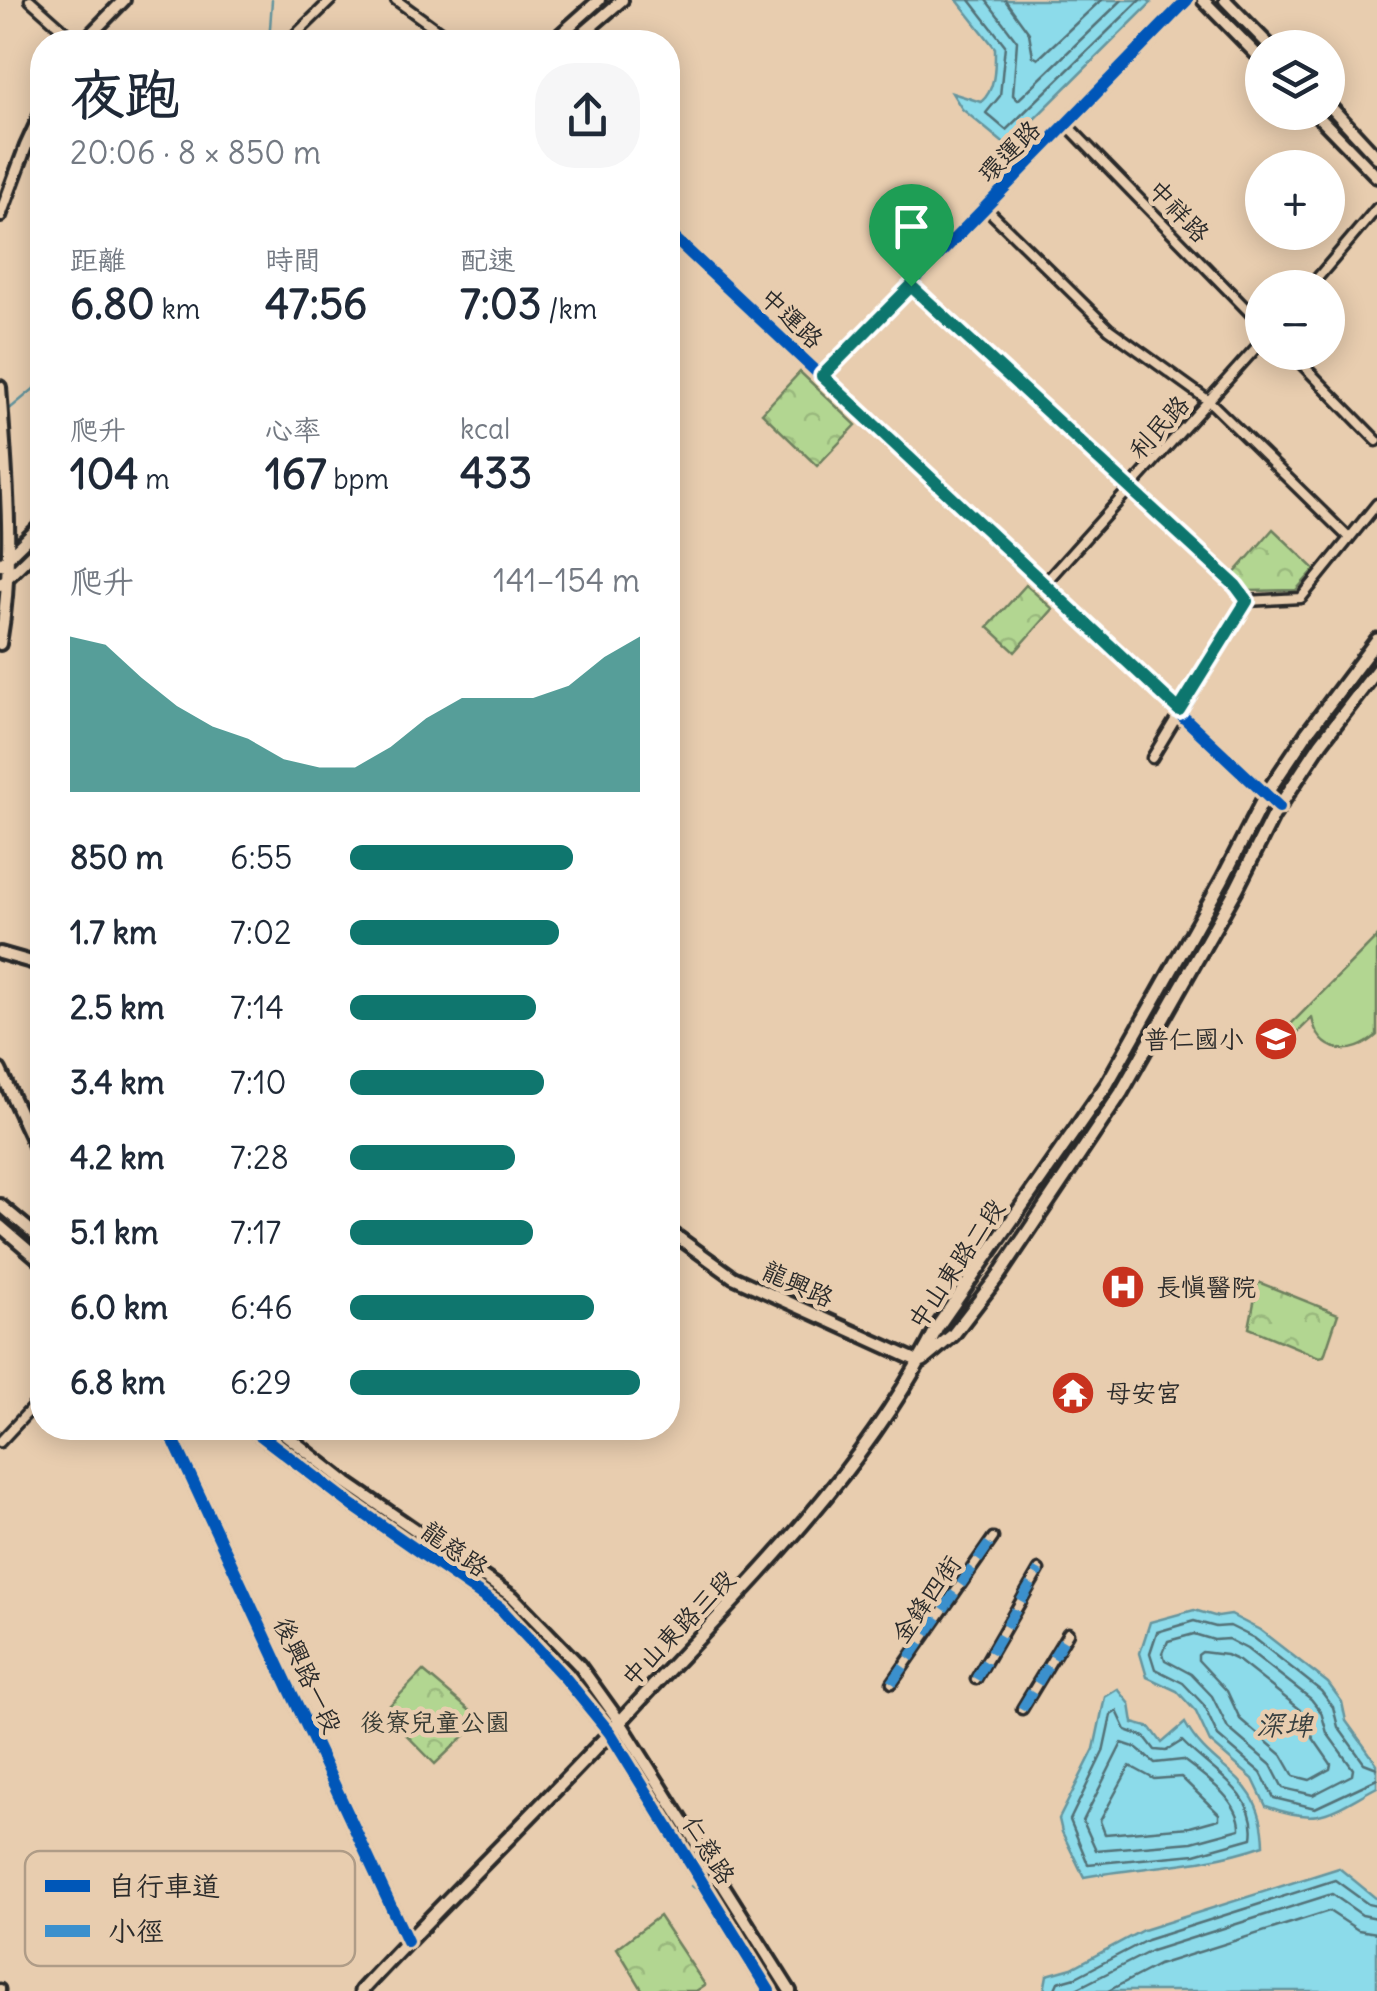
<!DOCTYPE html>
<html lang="zh-TW">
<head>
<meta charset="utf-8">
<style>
	body { margin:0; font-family:Delius,"LXGW WenKai TC",sans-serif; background:#f6f6f7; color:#1f2937; height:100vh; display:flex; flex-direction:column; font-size:38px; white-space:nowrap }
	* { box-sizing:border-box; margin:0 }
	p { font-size:32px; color:#747a83 }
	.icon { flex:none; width:55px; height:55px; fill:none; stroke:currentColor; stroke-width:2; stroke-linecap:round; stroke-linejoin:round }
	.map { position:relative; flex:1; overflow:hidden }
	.panel { position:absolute; left:30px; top:30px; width:650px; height:1410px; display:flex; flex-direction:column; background:#fff; border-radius:40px; box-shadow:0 5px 25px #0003 }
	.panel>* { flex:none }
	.controls { position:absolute; left:1245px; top:30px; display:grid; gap:20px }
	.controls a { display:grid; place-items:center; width:100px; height:100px; border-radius:50%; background:#fff; box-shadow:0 5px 25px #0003; font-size:50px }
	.pin { position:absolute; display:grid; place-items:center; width:85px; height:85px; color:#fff; margin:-102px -42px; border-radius:50% 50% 50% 0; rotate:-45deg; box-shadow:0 0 10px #0007 }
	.pin .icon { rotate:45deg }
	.round { display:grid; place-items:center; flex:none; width:105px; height:105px; border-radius:40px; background:#f6f6f7 }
	.headline { display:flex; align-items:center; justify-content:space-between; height:170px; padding:0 40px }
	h1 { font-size:55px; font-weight:700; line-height:75px }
	.metrics { display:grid; grid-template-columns:repeat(3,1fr); gap:15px; height:170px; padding:10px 40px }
	.metrics div { display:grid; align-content:center }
	.metrics b { font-size:42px; font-weight:700 }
	.metrics small { font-size:28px; font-weight:400 }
	.metrics p { font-size:28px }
	.chart { height:280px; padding:20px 40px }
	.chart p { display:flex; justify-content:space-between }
	.chart svg { width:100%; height:180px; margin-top:10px; fill:#0f766e; opacity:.7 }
	ul { padding:0 40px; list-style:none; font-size:32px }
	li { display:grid; grid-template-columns:160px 120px 1fr; align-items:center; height:75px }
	li i { height:25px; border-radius:12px; background:#0f766e }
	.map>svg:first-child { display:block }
	.forest { fill:url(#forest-crowns); stroke:#6e805e; stroke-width:2.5 }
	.pitch { fill:#b2d691; stroke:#6e805e; stroke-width:2.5 }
	.water { fill:#8cdbea; stroke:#65959e; stroke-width:2.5 }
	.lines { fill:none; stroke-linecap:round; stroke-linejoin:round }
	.shore { stroke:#527177; stroke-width:2.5 }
	.stream { stroke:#65959e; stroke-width:2.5 }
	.minor-casing { stroke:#2b2b2b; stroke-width:15 }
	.tertiary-casing { stroke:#2b2b2b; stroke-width:18 }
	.secondary-casing { stroke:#2b2b2b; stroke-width:19 }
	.minor { stroke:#e8cdaf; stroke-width:8 }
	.tertiary { stroke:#e8cdaf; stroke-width:10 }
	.secondary { stroke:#e8cdaf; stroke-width:11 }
	.quiet { stroke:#3b90cd; stroke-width:10; stroke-dasharray:20 10; stroke-linecap:butt }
	.cycleway-casing { stroke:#e8cdaf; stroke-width:19 }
	.cycleway { stroke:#0057b8; stroke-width:12 }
	.route-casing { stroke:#fff; stroke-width:20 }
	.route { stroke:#0f766e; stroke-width:12 }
	.labels { text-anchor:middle; stroke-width:9; stroke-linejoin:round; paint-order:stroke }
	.street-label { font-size:25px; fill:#2b2b2b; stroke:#e8cdaf }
	.poi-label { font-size:25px; fill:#2b2b2b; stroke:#e8cdaf; text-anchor:start }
	.park-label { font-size:25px; fill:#383c35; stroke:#e8cdaf }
	.water-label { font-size:28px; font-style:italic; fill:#353d3e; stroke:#e8cdaf }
	.key { fill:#e8cdaf; stroke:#af9c87; stroke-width:2.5 }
	.key-label { font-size:28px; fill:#2b2b2b }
</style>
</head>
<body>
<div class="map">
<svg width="1377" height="1991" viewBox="0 0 1377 1991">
	<defs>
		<pattern id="forest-crowns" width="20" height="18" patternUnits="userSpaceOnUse" patternTransform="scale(2.5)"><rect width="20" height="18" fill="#b2d691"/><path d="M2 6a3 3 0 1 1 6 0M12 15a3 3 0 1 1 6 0" fill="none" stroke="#99b87d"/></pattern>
	</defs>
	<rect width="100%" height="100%" fill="#e8cdaf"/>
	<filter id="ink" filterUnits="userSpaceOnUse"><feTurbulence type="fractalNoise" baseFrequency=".01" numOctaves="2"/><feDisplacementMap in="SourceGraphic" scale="20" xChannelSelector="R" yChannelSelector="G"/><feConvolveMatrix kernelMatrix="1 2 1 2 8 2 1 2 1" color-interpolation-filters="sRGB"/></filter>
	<g filter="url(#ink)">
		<path class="forest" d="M800,372L856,425L817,466L762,413Z
			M1273,529L1315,569L1296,590L1250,591L1232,576Z
			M1026,585L1053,609L1015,652L988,627Z
			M1258,1282L1338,1314L1324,1356L1319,1357L1249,1328Z
			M423,1671L481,1720L435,1764L390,1718L387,1708Z
			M659,1916L705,1985L696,1991H643L617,1948Z"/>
		<path class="pitch" d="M1377,937V1035C1352,1058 1319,1054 1312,1018L1295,1035L1288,1027Z"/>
		<path class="water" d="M957,0H1148L1151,3L1007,146L962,109L952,93L981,102C996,89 995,67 995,48Z
			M1194,1610L1218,1617L1231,1615L1260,1630L1328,1683L1342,1702L1346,1721L1377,1764V1787C1328,1813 1321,1826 1266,1806L1253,1779L1210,1742L1196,1712L1177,1691L1147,1677L1140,1653L1150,1622Z
			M1118,1689L1130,1704L1133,1723L1151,1728L1162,1743L1185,1723C1213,1775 1262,1772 1264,1845C1204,1866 1145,1866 1084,1877L1062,1832L1059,1819L1094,1749L1105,1697Z
			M1339,1868L1377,1899V1991H1044L1047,1975L1072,1968L1143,1930Z"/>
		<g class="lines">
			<path class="shore" d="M970,0L1005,45L1000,96L986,113L1006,130L1140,0
				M986,0L1017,41L1013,95L1018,100L1122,0
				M1005,0L1029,33L1033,56L1038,59L1101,0
				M1194,1634L1214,1640L1228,1639L1247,1649L1311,1699L1321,1712L1327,1733L1353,1769L1352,1775L1313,1795L1283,1788L1271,1765L1228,1728L1212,1696L1191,1674L1165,1660L1163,1653L1168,1641Z
				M1202,1652L1226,1655L1239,1661L1301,1710L1307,1719L1313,1738L1331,1764L1330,1769L1310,1780L1294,1776L1282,1755L1240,1719L1227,1691L1198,1660V1655Z
				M1117,1711L1126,1730L1145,1737L1155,1750L1166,1751L1182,1741C1208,1769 1259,1793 1252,1838L1195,1854L1088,1864L1070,1820L1103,1752L1111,1715Z
				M1122,1743L1137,1748L1155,1763L1183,1760C1203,1775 1241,1801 1240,1829L1192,1842L1096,1850L1083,1821Z
				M1130,1766L1154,1779L1181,1777L1219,1814V1819L1190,1827L1105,1834L1100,1821Z
				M1377,1768L1364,1763L1338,1727L1333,1707L1321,1691L1254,1638L1230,1626L1216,1627L1194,1621L1157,1632L1150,1653L1155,1669L1183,1683L1203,1704L1218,1736L1261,1773L1274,1798L1315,1808L1377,1779
				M1054,1991L1058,1982L1076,1977L1147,1940L1335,1880L1368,1904L1377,1906
				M1072,1991L1151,1951L1332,1894L1362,1915L1377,1918
				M1108,1991L1158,1965L1329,1911L1358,1930L1377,1933"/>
			<path class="stream" d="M269,42L272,0
				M6,412L42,382
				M691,1886L699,1890"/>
			<g class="minor-casing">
				<path id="minor" d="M30,0L77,42
					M396,0L454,42
					M288,42L331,0
					M1067,125L1262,325
					M985,207L1109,329L1209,401L1349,538
					M668,232L1279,807
					M911,286L1235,586L1247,601
					M1309,288L1377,208
					M1290,352L1377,441
					M821,376L1187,0
					M1044,584L1262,341
					M1152,758L1247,601L1301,598L1377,504
					M0,1442L42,1397
					M976,1679L1039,1570
					M892,1683L993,1538
					M1022,1709L1068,1633
					M0,1989V1991"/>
			</g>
			<g class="tertiary-casing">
				<path id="tertiary" d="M1203,0L1262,60
					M1225,0L1272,48
					M83,42L124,0
					M552,42L599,0
					M573,42L622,0
					M1328,104L1377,157
					M1314,112L1377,177
					M0,216L26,146L42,111
					M0,387C6,473 15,559 0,644
					M0,565L42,524
					M0,585L42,544
					M0,953L42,965
					M0,1070L42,1161
					M0,1205L42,1240
					M0,1226L42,1262
					M668,1230L733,1277L920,1362
					M168,1428L407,1941
					M251,1428L352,1505L500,1608L566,1679L610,1733L769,1991
					M277,1428L347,1483L513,1597L579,1665L620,1722L790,1991"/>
			</g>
			<g class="secondary-casing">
				<path id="secondary" d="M923,1360L953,1335L999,1275L1121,1093L1237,888L1273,816L1321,743L1377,670
					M361,1991C446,1899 536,1813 620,1722C735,1596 861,1481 938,1326L1107,1084L1222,880L1266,794L1307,733L1377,640"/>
			</g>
			<use href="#minor" class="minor"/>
			<use href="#tertiary" class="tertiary"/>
			<use href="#secondary" class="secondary"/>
			<path class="quiet" d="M976,1679L1039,1570
				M892,1683L993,1538
				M1022,1709L1068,1633"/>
			<g class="cycleway-casing">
				<path id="cycleway" d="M668,232L1279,807
					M821,376L1187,0
					M168,1428L407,1941
					M251,1428L352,1505L500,1608L566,1679L610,1733L769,1991"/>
			</g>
			<use href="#cycleway" class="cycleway"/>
		</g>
	</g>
	<g class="lines" filter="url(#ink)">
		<g class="route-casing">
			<path id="route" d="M911,286L1236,586L1247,601L1179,710L822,376Z"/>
		</g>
		<use href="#route" class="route"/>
	</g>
	<defs>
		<g id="school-disc" transform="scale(2.25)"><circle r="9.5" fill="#c8321e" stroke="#e8cdaf"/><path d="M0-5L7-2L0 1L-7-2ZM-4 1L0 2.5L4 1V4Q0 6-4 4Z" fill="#fff"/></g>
		<g id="hospital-disc" transform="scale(2.25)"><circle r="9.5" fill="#c8321e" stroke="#e8cdaf"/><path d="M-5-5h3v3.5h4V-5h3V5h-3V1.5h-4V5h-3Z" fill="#fff"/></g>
		<g id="temple-disc" transform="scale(2.25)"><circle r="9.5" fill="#c8321e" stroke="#e8cdaf"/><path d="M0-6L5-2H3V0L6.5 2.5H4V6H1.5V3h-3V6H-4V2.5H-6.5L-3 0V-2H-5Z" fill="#fff"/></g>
	</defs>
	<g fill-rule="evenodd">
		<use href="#school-disc" x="1276" y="1039"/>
		<use href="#hospital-disc" x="1123" y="1287"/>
		<use href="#temple-disc" x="1073" y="1393"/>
	</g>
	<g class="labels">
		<g class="street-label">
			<text transform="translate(1009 151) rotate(-45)" y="9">環運路</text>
			<text transform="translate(1179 211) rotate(46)" y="9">中祥路</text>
			<text transform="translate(792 318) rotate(43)" y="9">中運路</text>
			<text transform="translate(1159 427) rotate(-48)" y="9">利民路</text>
			<text transform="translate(956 1264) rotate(-56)" y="9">中山東路二段</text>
			<text transform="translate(798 1284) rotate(24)" y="9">龍興路</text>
			<text transform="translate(455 1549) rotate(35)" y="9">龍慈路</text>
			<text transform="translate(926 1599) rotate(-55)" y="9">金鋒四街</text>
			<text transform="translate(678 1628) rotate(-46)" y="9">中山東路三段</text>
			<text transform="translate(308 1675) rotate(65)" y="9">後興路一段</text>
			<text transform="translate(709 1850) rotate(58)" y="9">仁慈路</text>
		</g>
		<g class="poi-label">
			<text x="1244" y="1048" text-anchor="end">普仁國小</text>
			<text x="1156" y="1296">長慎醫院</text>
			<text x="1106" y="1402">母安宮</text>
		</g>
		<g class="park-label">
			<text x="435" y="1731">後寮兒童公園</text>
		</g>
		<g class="water-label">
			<text x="1284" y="1735">深埤</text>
		</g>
	</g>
	<rect x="25" y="1851" width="330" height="115" rx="15" class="key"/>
	<rect x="45" y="1880" width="45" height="12" fill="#0057b8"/>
	<rect x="45" y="1925" width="45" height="12" fill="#3b90cd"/>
	<g class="key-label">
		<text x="108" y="1896">自行車道</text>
		<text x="108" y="1941">小徑</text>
	</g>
</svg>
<div class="controls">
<a><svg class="icon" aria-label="layers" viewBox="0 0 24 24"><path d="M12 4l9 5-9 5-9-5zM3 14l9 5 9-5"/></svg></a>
<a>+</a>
<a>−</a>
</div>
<div class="pin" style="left:911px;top:286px;background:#1e9e55"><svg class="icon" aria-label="arrive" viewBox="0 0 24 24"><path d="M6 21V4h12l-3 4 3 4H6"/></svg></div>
<section class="panel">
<div class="headline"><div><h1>夜跑</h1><p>20:06 · 8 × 850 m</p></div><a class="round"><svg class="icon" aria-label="share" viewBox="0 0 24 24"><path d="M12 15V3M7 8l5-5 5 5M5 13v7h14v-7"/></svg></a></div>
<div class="metrics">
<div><p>距離</p><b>6.80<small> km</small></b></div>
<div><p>時間</p><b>47:56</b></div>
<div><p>配速</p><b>7:03<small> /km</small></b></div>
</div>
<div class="metrics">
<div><p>爬升</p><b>104<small> m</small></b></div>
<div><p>心率</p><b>167<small> bpm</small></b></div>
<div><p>kcal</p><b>433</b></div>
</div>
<div class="chart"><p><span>爬升</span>141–154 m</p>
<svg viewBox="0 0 160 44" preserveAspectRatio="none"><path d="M0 44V6L10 8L20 16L30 23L40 28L50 31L60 36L70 38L80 38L90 33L100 26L110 21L120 21L130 21L140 18L150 11L160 6V44z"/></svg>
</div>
<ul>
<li><b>850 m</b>6:55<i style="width:77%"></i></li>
<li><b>1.7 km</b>7:02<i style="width:72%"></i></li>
<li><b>2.5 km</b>7:14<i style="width:64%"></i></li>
<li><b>3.4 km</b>7:10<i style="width:67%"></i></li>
<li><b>4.2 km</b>7:28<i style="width:57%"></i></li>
<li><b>5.1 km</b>7:17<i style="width:63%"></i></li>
<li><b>6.0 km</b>6:46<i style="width:84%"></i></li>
<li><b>6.8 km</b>6:29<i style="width:100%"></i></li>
</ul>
</section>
</div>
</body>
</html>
